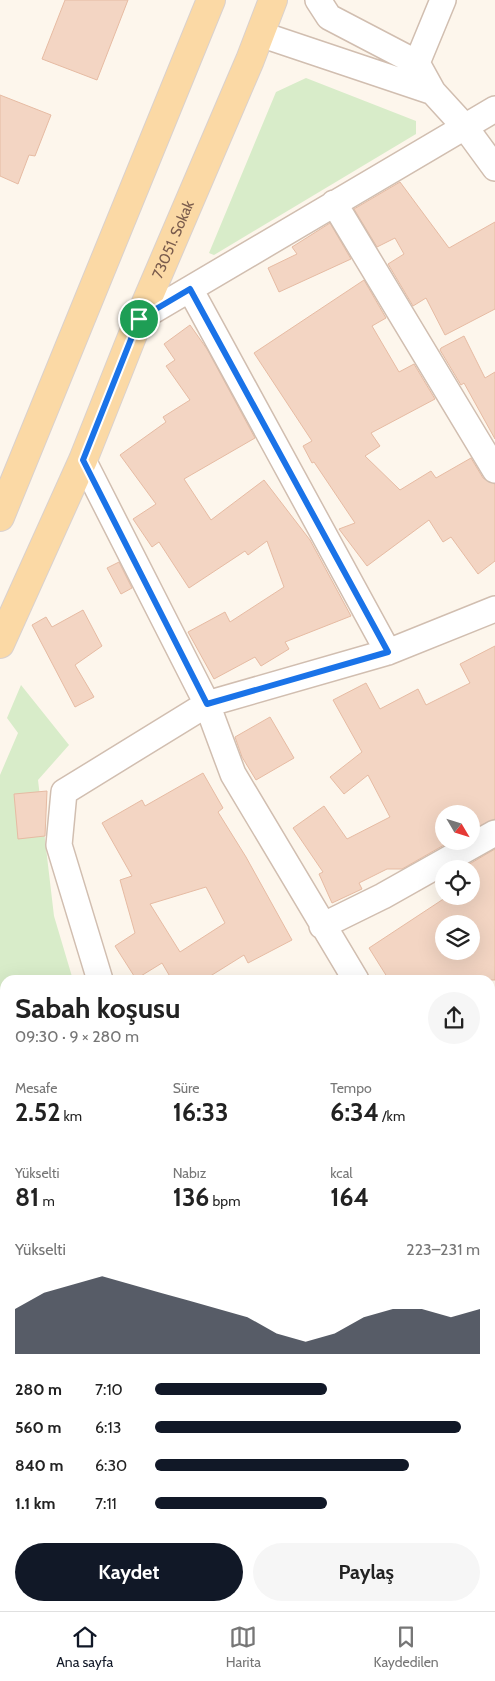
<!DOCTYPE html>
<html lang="tr">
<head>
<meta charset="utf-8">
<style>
	body { margin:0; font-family:Cabin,sans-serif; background:#f6f6f6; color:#222; height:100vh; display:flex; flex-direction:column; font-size:19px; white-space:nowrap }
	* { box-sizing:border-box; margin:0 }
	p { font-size:16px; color:#767676 }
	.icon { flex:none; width:28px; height:28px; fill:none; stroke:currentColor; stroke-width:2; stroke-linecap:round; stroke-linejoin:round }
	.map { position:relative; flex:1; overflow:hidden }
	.side { position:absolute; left:0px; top:975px; width:495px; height:636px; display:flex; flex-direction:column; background:#fff; border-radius:15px 15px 0 0; box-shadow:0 5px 20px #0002 }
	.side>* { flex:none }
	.needle { width:32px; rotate:128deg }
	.buttons { position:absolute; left:435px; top:805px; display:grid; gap:10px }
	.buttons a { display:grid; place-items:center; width:45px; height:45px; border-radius:50%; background:#fff; box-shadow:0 5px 20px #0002; font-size:25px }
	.pin { position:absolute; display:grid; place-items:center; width:42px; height:42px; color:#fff; margin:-21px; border:2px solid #fff; border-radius:50%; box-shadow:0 1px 5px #0007 }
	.round { display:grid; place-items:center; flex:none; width:52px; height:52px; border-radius:26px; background:#f6f6f6 }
	.summary { display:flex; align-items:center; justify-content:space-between; height:85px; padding:0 15px }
	h1 { font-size:28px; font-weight:700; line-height:38px }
	.figures { display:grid; grid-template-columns:repeat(3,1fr); gap:8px; height:85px; padding:5px 15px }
	.figures div { display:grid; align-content:center }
	.figures b { font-size:25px; font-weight:700 }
	.figures small { font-size:14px; font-weight:400 }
	.figures p { font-size:14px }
	.chart { height:140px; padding:10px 15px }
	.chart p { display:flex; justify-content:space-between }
	.chart svg { width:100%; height:90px; margin-top:5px; fill:#111827; opacity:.7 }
	.cta { display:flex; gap:10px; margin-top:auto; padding:10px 15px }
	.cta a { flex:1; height:58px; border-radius:30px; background:#111827; color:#fff; font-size:20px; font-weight:700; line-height:58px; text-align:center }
	.cta a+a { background:#f6f6f6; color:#222 }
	ul { padding:0 15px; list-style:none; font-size:16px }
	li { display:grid; grid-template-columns:80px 60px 1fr; align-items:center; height:38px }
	li i { height:12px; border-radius:6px; background:#111827 }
	.tab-bar { display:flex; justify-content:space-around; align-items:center; height:70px; border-top:1px solid #e0e0e0; background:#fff; font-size:14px; color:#767676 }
	.tab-bar a { display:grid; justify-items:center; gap:2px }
	.tab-bar .selected { color:#111827 }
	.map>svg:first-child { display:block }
	.green { fill:#d8ecc9 }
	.building { fill:#f3d5c3; stroke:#e6bba3; fill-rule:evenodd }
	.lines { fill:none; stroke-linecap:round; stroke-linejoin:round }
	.minor-casing { stroke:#d1beb0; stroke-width:28 }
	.major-casing { stroke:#dad1cd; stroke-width:30 }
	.minor { stroke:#fff; stroke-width:25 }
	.major { stroke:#fbd9a5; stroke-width:28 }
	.route-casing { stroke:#fff; stroke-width:10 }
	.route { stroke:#1a73e8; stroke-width:6 }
	.labels { text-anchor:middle; stroke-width:4; stroke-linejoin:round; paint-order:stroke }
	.street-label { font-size:15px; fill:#7a5c4d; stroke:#fffaf3 }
</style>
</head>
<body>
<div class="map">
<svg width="495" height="1611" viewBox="0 0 495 1611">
	<rect width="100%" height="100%" fill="#fdf6ec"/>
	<path class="green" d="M306,78L416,121V134L214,255L209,253L276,92Z
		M21,685L69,745L38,780L54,916L73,980H5V1067L0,1070V775L18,733L7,718Z"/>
	<path class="building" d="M65,0H128L97,80L42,59Z
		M0,95L51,115L35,156L29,155L18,184L0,176Z
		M400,182L449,248L495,222V309L445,335L426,298L413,306L388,264L404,254L395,238L377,247L354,209Z
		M330,223L351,259L279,292L268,268L297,254L292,247Z
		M364,280L386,318L372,326L399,372L414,364L435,399L371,433L380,446L365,456L400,490L431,471L436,478L471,458L483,478L495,484V561L478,574L451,537L443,542L429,520L367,566L339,529L355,523L314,462L312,463L303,446L312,441L254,353Z
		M190,325L207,349L255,438L184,479L211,520L264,480L310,540L351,616L285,642L289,649L261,666L255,657L214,679L188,632L225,612L230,622L284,587L267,541L248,555L245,551L189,588L159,542L152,547L133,519L156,504L120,455L166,422L163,417L190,400L166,366L175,360L164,344Z
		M464,336L485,378L495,372V439L464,383L461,385L440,350L441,348Z
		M119,562L132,588L121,594L107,568Z
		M83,610L102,646L75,665L94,697L75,707L32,625L46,617L52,627Z
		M495,646V819L471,830V814H444V841H451L402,869H387L359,883L362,889L332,903L319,874L323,872L293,828L324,806L347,839L390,817L368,775L344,794L330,777L362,752L333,700L366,683L380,709L418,689L426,705L470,683L460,664Z
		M270,717L294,758L256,780L242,757L235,737Z
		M203,773L223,808L218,812L246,857L292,940L248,963L244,955L204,980H172L162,963L136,979L115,946L135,933L120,880L132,876L102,823L142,800L145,806ZM206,887L225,923L180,952L150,904Z
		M47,791L45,836L18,839L14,794Z
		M495,849V980H389L369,948L448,896H471V869H461ZM444,924H471V951H444Z"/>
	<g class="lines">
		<g class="minor-casing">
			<path id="minor" d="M318,0L329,17L417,63L433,92L465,127L495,168
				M260,34L433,92
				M417,63L443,0
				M334,203L495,470
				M190,289L388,652
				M139,319L495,109
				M83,460L207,704L233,774L356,980
				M322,926L383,896L495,833
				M100,980L59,845L64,792L207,704L388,652L495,609
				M490,1064L495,1061
				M0,1098L5,1095
				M490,1199L495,1208
				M0,1288L5,1297
				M0,1325L5,1322
				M490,1340L495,1337
				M179,1611L184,1608"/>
		</g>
		<g class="major-casing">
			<g id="major">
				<path d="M0,517L211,0"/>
				<path id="s1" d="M0,644L83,460L139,319L250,60L273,0"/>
			</g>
		</g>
		<use href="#minor" class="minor"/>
		<use href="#major" class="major"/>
	</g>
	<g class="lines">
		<g class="route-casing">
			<path id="route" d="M190,289L388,652L207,704L83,460L139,319Z"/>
		</g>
		<use href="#route" class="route"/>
	</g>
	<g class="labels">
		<g class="street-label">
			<text dy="5" stroke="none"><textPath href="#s1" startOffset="440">73051. Sokak</textPath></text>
		</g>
	</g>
</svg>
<div class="buttons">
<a><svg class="needle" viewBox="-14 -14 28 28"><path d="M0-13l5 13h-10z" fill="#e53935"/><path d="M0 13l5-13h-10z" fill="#767676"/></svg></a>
<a><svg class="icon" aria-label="locate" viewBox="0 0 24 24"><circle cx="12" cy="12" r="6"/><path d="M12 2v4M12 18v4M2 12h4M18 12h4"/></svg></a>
<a><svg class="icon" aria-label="layers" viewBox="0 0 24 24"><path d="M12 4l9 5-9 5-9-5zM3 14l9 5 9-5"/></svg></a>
</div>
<div class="pin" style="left:139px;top:319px;background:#1e9e55"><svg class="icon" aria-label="arrive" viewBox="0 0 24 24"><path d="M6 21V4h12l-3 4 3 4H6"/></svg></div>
<section class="side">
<div class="summary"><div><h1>Sabah koşusu</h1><p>09:30 · 9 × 280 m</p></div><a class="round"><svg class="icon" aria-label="share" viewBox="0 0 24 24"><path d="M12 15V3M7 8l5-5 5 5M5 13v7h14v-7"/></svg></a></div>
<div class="figures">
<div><p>Mesafe</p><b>2.52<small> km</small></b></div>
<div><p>Süre</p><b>16:33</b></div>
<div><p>Tempo</p><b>6:34<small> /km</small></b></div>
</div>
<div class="figures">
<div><p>Yükselti</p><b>81<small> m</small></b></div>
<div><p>Nabız</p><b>136<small> bpm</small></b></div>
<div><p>kcal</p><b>164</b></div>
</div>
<div class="chart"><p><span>Yükselti</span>223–231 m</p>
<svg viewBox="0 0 160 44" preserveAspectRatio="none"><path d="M0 44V22L10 14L20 10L30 6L40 10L50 14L60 18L70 22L80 26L90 34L100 38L110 34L120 26L130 22L140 22L150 26L160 22V44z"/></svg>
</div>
<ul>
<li><b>280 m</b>7:10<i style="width:53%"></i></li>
<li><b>560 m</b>6:13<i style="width:94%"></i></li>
<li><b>840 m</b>6:30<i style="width:78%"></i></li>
<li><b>1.1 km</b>7:11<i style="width:53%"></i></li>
</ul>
<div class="cta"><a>Kaydet</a><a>Paylaş</a></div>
</section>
</div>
<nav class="tab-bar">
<a class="selected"><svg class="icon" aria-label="home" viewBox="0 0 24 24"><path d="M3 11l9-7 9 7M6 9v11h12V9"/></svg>Ana sayfa</a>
<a><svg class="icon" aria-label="map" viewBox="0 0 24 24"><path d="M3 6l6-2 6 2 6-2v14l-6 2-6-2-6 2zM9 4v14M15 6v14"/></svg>Harita</a>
<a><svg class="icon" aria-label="saved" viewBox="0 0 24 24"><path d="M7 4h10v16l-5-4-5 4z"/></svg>Kaydedilen</a>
</nav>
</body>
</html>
